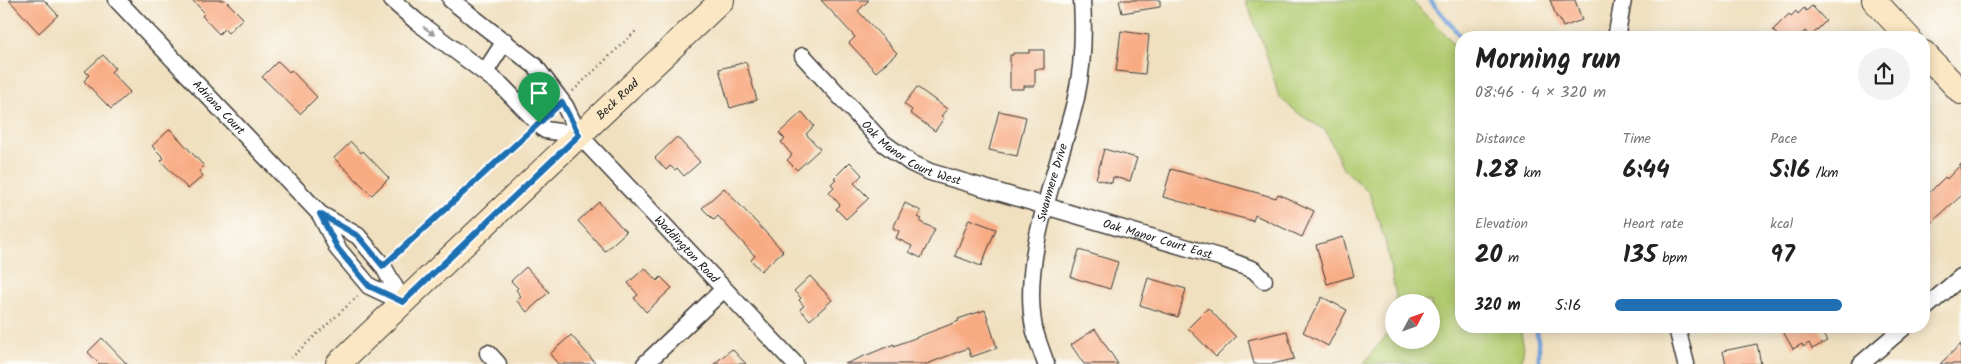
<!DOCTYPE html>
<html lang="en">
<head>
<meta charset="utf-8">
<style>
	body { margin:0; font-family:Kalam,sans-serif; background:#f2f2f2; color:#222; height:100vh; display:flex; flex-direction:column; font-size:19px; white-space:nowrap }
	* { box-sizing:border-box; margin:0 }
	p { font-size:16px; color:#767676 }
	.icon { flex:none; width:28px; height:28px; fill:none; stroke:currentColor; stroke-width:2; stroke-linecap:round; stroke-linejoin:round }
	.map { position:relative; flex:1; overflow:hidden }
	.side { position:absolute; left:1455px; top:31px; width:475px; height:302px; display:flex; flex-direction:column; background:#fff; border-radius:20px; box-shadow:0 2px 12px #0003 }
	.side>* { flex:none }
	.needle { width:32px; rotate:49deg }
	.tools { position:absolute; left:1385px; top:294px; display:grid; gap:10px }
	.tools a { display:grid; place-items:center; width:55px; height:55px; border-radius:50%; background:#fff; box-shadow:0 2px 12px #0003; font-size:25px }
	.pin { position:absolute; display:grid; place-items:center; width:42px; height:42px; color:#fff; margin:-51px -21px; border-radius:50% 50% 50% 0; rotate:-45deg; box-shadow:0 0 5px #0007 }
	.pin .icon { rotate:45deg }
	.round { display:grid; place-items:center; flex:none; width:52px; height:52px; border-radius:26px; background:#f2f2f2 }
	.overview { display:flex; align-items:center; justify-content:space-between; height:85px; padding:0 20px }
	h1 { font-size:28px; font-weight:800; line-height:38px }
	.metrics { display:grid; grid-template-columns:repeat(3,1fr); gap:8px; height:85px; padding:5px 20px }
	.metrics div { display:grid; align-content:center }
	.metrics b { font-size:25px; font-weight:800 }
	.metrics small { font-size:14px; font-weight:400 }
	.metrics p { font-size:14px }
	ul { padding:0 20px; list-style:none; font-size:16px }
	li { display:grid; grid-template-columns:80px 60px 1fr; align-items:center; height:38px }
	li i { height:12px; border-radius:6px; background:#1f6fb2 }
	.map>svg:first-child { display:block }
	.green { fill:#b2cb70; stroke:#677446 }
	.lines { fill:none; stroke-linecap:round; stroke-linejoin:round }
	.stream { stroke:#6ea1d9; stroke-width:4.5 }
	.building { fill:#f8ab83 }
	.minor-casing { stroke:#3c3935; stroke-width:19 }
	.secondary-casing { stroke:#3c3935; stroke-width:26 }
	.path { stroke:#3c3935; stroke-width:2.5; stroke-dasharray:1 4; stroke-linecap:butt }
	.minor { stroke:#fff; stroke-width:16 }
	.secondary { stroke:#fbe7c3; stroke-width:24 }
	.oneway { fill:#999 }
	.route-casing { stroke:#fff; stroke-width:10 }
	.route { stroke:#1f6fb2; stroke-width:6 }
	.labels { text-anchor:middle; stroke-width:5; stroke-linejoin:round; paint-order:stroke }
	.street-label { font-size:12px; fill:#1c1c1c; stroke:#fdfcf7 }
</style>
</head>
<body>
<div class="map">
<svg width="1961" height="364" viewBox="0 0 1961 364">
	<rect width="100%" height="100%" fill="#fdfcf7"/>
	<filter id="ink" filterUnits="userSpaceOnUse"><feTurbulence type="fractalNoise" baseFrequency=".02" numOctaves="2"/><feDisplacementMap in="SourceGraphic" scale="10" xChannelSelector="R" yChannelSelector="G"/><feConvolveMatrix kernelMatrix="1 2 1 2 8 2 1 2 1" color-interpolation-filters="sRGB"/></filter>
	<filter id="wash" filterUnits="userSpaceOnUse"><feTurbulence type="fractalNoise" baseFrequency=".0096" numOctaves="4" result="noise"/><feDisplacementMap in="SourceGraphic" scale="20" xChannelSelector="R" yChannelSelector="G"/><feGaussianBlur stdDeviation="1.12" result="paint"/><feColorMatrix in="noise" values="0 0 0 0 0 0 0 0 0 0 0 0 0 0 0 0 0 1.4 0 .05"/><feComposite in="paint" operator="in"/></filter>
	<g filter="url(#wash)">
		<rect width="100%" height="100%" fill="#f0e0c0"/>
		<path class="green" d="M1245,0H1411L1448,37L1461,56V328H1520L1524,347L1521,364H1363L1389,332L1394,307V340H1431V302H1395L1396,297L1385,240L1369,193L1343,168L1326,131L1299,114L1279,97L1263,44Z"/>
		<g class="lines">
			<path class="stream" d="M1430,0L1462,38
				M1536,328L1539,346V364"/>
		</g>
		<g id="blocks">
			<path class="building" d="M9,0H44L58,15L39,33Z
				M192,0H225L243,18L228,33L224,29L219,34L202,16L205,13Z
				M821,0H869L858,11L897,53L876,72L849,43L855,37Z
				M1119,0H1160V7L1122,13Z
				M1550,0H1575L1582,20L1563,27L1559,18H1557Z
				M1812,6L1826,21L1810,37L1805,31L1799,38H1780L1773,30L1789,14L1791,16L1796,11L1798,14L1804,8L1806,11Z
				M1121,31L1149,35L1145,74L1116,71Z
				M1029,50H1044V69H1035V86H1024V89H1010V55H1013V53H1029Z
				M103,55L115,68L111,72L130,92L111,109L84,81L89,75L85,71Z
				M278,61L289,72L291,70L317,97L300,114L262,77Z
				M746,62L757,100L730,108L719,69Z
				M917,87L947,109L941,116L944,118L935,131L910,113L912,110L904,104Z
				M999,111L1026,117L1017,156L989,150Z
				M802,112L814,126L806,134L820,149L797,170L787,160L792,155L781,142L785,139L779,133Z
				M170,129L204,166L199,171L203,176L188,189L161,161L164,158L152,146Z
				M677,137L700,162L684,176L677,168L675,170L670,166L666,170L655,158Z
				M351,142L361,153L363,151L389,178L372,195L334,158Z
				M1104,149L1137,158L1130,181L1113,177L1112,183L1096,179Z
				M850,162L862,175L854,183L869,198L846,219L836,209L840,205L829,192L834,187L831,184L836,179L834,178Z
				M1961,164V196L1924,229V198L1945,177L1947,179Z
				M1171,169L1276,198L1278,194L1314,211L1302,237L1255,215L1253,221L1163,197Z
				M724,188L783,251L761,271L751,260L755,256L730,229L718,216L714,220L702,208Z
				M599,202L626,232L605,251L578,221Z
				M905,203L921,211L918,217L922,219L920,222L935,229L921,258L909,252L912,246L896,238L899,231L893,228Z
				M969,219L996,229L981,266L955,256Z
				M1343,237L1354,276L1327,284L1316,245Z
				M1079,250L1118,262L1110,289L1071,277Z
				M526,267L549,292L527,312L516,300L521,296L516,290L518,288L511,281Z
				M645,268L657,281L661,277L672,288L646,312L634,298L638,295L628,283Z
				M810,276L832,300L810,320L800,309L804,306L799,300L801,298L794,291Z
				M1148,278L1186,289L1178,317L1140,305Z
				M1322,297L1347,310L1328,346L1303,332Z
				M1208,308L1236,337L1216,357L1188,328Z
				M985,310L997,348L971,357L968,348L927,364H845L894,344V346L959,321L958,319Z
				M1781,328H1819L1827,341L1812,349L1809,343L1803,347L1802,344L1793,349Z
				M1095,329L1118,364H1084L1071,345Z
				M1287,331L1294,359L1272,364H1254L1248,340Z
				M571,335L596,364H558L550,354Z
				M102,338L127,364H99L88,352Z
				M1757,344L1761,364H1726L1723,351Z
				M1961,344V364H1940Z
				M732,349L746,364H714Z"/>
		</g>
	</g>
	<g filter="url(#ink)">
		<use href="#blocks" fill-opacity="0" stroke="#3c3935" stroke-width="1"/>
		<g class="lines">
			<g class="minor-casing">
				<g id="minor">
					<path id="s1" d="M117,0L320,214L358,236L383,266L403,302"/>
					<path d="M392,0L416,21L501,85L545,130L579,135"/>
					<path id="s2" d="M451,0L535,66L565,106L579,135L795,364"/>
					<path d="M1616,38L1623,0"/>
					<path id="s3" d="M803,56L882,142L911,163L930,172L1222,258L1254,270L1264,280"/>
					<path d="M485,72L505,41"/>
					<path d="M320,214L338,249L369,286L403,302"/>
					<path d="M1924,309L1961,277"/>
					<path d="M1677,328L1686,364"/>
					<path d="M488,353L498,364"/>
					<path d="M645,364L724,289"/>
					<path id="s4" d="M1046,364C1042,352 1037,340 1034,328C1020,253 1059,171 1076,98C1083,66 1084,33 1082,0"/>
					<path d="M1861,364L1903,328"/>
				</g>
			</g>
			<g class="secondary-casing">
				<g id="secondary">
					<path d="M1874,0L1909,38"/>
					<path d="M1924,53L1961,92"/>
					<path id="s5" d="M338,364L722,0"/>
				</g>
			</g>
			<path class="path" d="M573,91L638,29
				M393,257L527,134
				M291,358L358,296"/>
			<use href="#minor" class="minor"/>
			<use href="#secondary" class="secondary"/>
		</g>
		<defs><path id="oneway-solid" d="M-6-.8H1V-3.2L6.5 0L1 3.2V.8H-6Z" transform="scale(1.25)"/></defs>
		<use class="oneway" href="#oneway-solid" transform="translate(429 31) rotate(36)"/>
	</g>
	<g class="lines" filter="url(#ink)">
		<g class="route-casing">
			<path id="route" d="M562,102L579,135L403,302L369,286L338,249L320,214L358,236L383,266Z"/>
		</g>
		<use href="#route" class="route"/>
	</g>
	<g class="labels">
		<g class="street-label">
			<text dy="4" stroke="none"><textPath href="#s5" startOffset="385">Beck Road</textPath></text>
			<text dy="4" stroke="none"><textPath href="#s1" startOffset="148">Adriana Court</textPath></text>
			<text dy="4" stroke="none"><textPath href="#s3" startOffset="148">Oak Manor Court West</textPath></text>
			<text dy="4" stroke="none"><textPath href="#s4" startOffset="186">Swanmere Drive</textPath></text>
			<text dy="4" stroke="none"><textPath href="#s3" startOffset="411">Oak Manor Court East</textPath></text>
			<text dy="4" stroke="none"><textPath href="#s2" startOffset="346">Waddington Road</textPath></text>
		</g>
	</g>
</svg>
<div class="tools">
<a><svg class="needle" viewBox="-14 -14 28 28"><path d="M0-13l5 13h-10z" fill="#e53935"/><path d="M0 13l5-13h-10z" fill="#767676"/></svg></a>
</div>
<div class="pin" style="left:539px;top:123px;background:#1e9e55"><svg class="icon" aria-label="arrive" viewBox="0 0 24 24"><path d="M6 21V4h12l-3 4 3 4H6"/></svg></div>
<section class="side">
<div class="overview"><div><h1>Morning run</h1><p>08:46 · 4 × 320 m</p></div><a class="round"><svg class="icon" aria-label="share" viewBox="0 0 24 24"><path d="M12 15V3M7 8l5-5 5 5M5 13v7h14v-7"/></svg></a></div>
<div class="metrics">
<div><p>Distance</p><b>1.28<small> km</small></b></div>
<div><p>Time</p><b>6:44</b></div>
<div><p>Pace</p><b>5:16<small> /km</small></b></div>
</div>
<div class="metrics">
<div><p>Elevation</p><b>20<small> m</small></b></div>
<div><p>Heart rate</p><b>135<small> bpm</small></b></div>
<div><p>kcal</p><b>97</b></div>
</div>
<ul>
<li><b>320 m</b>5:16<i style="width:77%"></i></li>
</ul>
</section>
</div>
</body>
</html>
